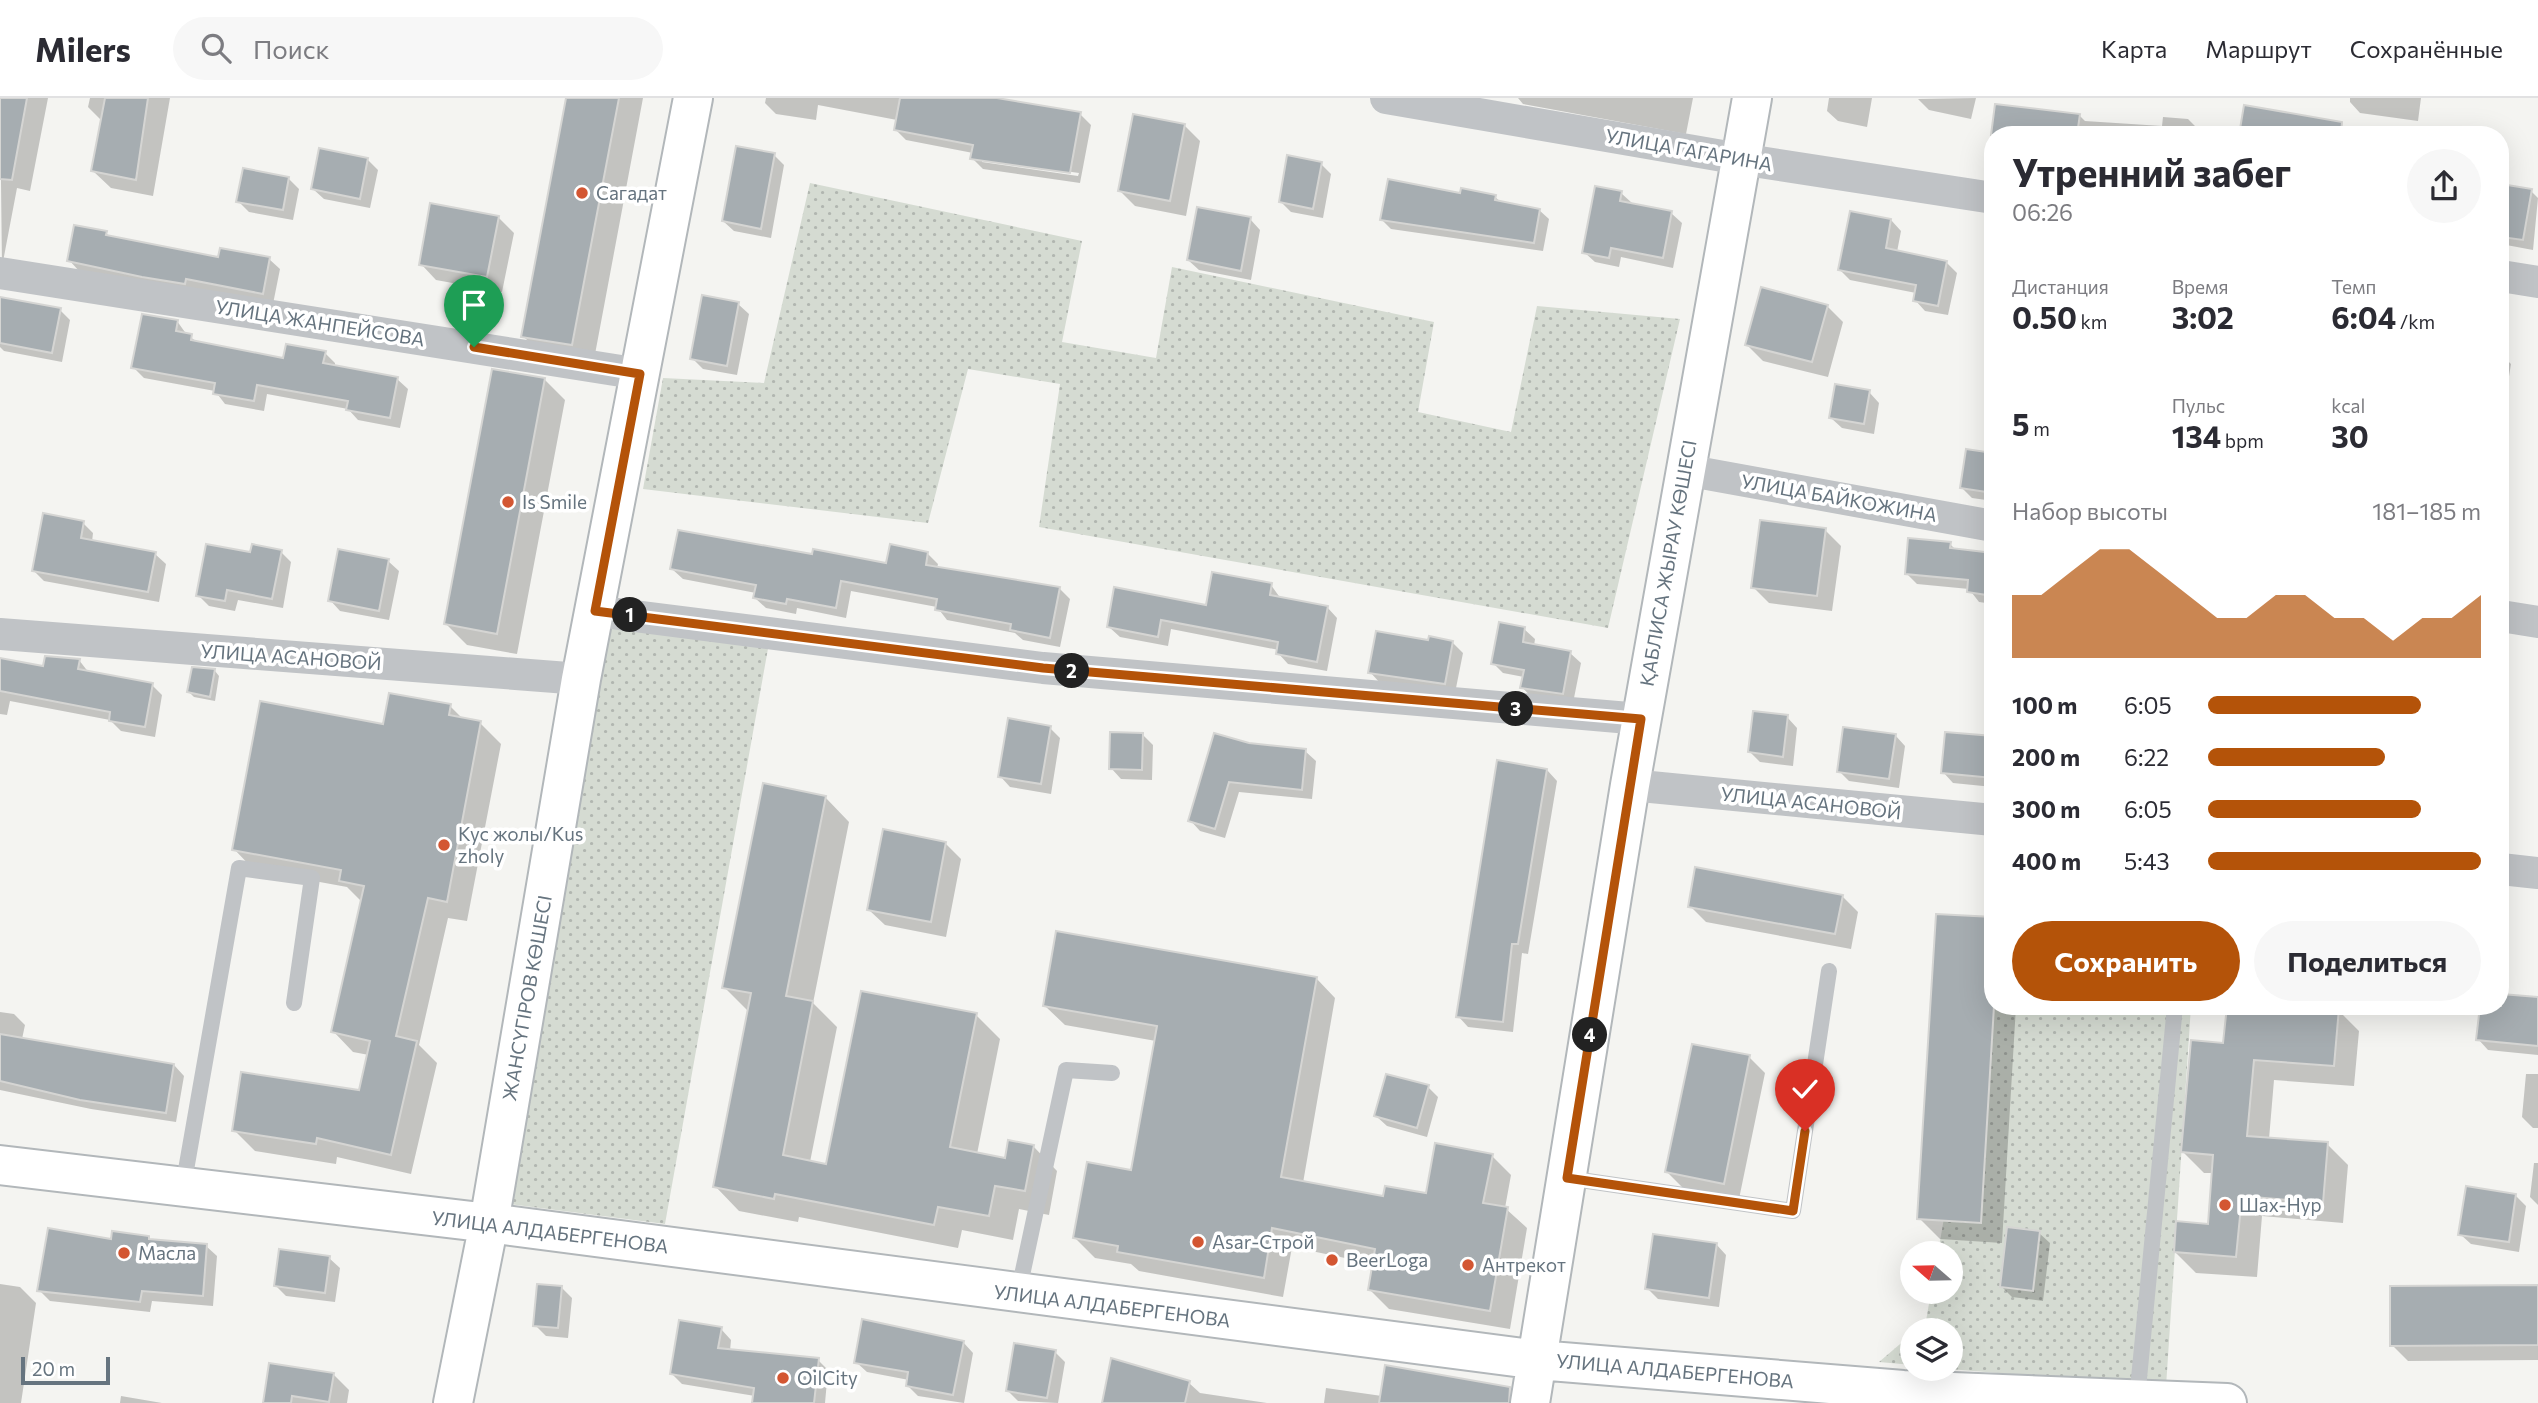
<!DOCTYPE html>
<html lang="ru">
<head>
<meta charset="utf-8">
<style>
	body { margin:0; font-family:Commissioner,sans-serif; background:#f7f7f7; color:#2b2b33; height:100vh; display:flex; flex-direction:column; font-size:26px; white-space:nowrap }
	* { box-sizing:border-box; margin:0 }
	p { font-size:23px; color:#7c7c81 }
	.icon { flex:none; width:38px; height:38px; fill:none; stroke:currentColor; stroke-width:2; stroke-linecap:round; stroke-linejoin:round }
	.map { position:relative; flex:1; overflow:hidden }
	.drawer { position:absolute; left:1984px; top:28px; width:525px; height:889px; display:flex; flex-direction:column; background:#fff; border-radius:28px; box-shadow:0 7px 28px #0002 }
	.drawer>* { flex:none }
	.needle { width:46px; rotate:290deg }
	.fabs { position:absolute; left:1900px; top:1143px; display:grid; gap:14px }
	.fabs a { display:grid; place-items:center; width:63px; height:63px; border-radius:50%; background:#fff; box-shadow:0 7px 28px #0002; font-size:35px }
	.scale { position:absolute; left:21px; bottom:18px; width:89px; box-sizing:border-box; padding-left:7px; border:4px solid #66747f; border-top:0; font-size:19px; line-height:24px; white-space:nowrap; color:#66747f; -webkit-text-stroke:5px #fff; paint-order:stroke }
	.pin { position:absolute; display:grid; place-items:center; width:60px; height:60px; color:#fff; margin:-72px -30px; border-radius:50% 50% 50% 0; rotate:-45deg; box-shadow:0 0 7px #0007 }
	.pin .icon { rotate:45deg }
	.km { position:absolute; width:35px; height:35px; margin:-18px; border-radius:50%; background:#222; color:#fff; font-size:19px; line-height:35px; text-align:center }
	.round { display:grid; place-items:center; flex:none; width:74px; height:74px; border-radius:37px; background:#f7f7f7 }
	.summary { display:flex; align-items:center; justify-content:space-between; height:119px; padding:0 28px }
	h1 { font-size:38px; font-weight:700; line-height:52px }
	.stats { display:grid; grid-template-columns:repeat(3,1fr); gap:10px; height:119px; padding:7px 28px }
	.stats div { display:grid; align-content:center }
	.stats b { font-size:30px; font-weight:700 }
	.stats small { font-size:19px; font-weight:400 }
	.stats p { font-size:19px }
	.chart { height:196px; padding:14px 28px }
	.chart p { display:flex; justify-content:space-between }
	.chart svg { width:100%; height:126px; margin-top:7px; fill:#b45309; opacity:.7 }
	.primary-button { display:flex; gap:14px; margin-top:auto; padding:14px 28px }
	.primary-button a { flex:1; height:80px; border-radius:42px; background:#b45309; color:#fff; font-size:28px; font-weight:700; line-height:80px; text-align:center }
	.primary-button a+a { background:#f7f7f7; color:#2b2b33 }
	ul { padding:0 28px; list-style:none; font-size:23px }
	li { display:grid; grid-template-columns:112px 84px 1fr; align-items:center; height:52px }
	li i { height:18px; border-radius:9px; background:#b45309 }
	header { display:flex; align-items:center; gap:42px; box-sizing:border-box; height:98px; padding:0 35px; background:#fff; border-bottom:2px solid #e1e1e2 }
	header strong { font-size:33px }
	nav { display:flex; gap:38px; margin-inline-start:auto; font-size:24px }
	.search { width:490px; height:63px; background:#f7f7f7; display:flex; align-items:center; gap:18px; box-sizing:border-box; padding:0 24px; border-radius:38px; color:#7c7c81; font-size:26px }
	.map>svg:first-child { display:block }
	.grass { fill:url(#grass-dots) }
	.shadow { fill:#0003; fill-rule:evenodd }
	.building { fill:#a6adb1; stroke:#d5d5d3; stroke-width:2 }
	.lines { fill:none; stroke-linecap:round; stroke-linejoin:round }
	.secondary-casing { stroke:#b2b7ba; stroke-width:42 }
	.lane { stroke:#c0c3c6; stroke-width:16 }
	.street { stroke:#c0c3c6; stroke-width:32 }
	.secondary { stroke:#fff; stroke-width:38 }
	.route-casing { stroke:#fff; stroke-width:14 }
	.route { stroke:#b45309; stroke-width:9 }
	.poi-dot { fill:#d35632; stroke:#fff; stroke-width:2.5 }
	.labels { text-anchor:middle; stroke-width:7; stroke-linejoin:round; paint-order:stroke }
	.street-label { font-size:19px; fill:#66747f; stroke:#fff }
	.poi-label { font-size:19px; fill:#66747f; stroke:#fff; text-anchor:start }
</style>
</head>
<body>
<header>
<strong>Milers</strong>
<div class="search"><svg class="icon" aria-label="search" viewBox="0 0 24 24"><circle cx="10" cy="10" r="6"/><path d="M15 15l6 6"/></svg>Поиск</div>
<nav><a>Карта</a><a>Маршрут</a><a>Сохранённые</a></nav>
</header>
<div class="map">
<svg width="2538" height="1305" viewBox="0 0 2538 1305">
	<defs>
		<pattern id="grass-dots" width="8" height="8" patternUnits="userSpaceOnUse" patternTransform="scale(1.75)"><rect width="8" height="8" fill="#d5dbd2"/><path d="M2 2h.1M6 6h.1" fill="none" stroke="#b1b6b0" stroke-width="1.8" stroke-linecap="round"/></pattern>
	</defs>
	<rect width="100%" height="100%" fill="#f4f4f1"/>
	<path class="grass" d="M810,85L1082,143L1062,244L1156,260L1172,169L1434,224L1418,314L1511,334L1537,208L1680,221L1608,530L1039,429L1060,286L968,271L928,425L643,391L663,280L764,285Z
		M609,529L769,545L665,1126L509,1106Z
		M1993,834V908H2191L2166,1289L1949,1271L1951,1232H1916L1926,1223L1931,1194H1951V1155H1938Z
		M1913,1235V1267L1879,1264Z"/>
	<path class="shadow" d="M0,0H48L30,93L17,90L2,169Z
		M90,0H170L153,98L111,90L93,73L102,23L88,9Z
		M568,0H643L593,267L544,259L523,238Z
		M766,0H989L1080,16L1091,27L1080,85L983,71L972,60L973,55L906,42L896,32L897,22L818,7L816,22L776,16L765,5ZM982,61L1079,75L1078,78L982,64Z
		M1518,0H1693L1686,36L1523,6Z
		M1829,0H1872L1867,29L1838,23L1827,13Z
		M1976,0L1971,21L1929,12L1918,1Z
		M2350,0H2421L2418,23L2360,15L2350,4Z
		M1996,8L2079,17L2085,23L2162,28L2163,19L2188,21L2198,31L2197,37H1993V47L1992,46Z
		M1184,27L1200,43L1186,118L1135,108L1119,92Z
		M774,57L784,67L771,140L734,133L723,123Z
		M367,61L378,72L370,110L324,101L313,91Z
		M1321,66L1331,76L1323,120L1291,114L1281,104Z
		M289,81L299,91L293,122L249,114L238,103Z
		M2501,87L2531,93L2538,100L2533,152L2501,146Z
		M1621,95L1632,105L1671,115L1682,125L1673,170L1621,159L1619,169L1595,164L1584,154Z
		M1462,97L1495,99L1502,105L1539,112L1549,121L1543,153L1391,131L1382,122Z
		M498,119L514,135L502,194L436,182L421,166Z
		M1250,121L1260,132L1251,182L1199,172L1188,162Z
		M1891,122L1901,133L1897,154L1946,164L1957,175L1948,217L1925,213L1915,202L1916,195L1850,182L1840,172Z
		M106,135L111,140L220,161H269L280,171L273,206L79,173L69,162Z
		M0,206L60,212L70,222L62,264L4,253L0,249Z
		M738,206L749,216L737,277L703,271L692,260Z
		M1827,208L1843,224L1828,279L1763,263L1747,247Z
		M177,223L187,237L199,245L285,262L325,255L335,265V269L397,281L408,291L400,330L358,322L348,311L267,296L264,313L225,306L215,293L144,280L133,269Z
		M2501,256L2511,266L2504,310L2501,309Z
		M544,281L565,302L517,556L467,547L446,526Z
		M1869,294L1879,305L1874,336L1842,330L1831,320Z
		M1967,353L1993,357V403L1972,400L1962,390Z
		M83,425L93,435L92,444L155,456L166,466L159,504L44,483L34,473Z
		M1825,432L1841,448L1832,513L1769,505L1753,489Z
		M1950,446L1956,452L1993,457V506L1979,504L1969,491L1917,486L1907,476Z
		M281,454L291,464L283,510L238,502L235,513L209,508L198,497L252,456Z
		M927,455L938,466L937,470L1059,490L1070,501L1060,549L1023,542L1015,535L947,522L937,509L851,493L846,520L797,510L796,516L766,510L755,500L756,495L683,481L672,471L814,458L888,467Z
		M388,463L399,473L389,522L340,513L330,502Z
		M1271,487L1281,501L1327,509L1337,520L1327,573L1288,566L1278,555L1279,552L1171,531L1168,548L1120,539L1109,529L1207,509Z
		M1524,531L1535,541L1534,548L1570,555L1581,565L1573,605L1532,600L1522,589L1524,579L1503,575L1493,565Z
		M1429,544H1452L1463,555L1455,595L1380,585L1370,574Z
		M0,562L44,570L79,562L89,575L152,587L162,597L155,639L121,633L110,622L10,603L7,617L0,616Z
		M215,573L219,578L215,603L194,599L189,594Z
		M450,608L464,622L480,625L501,646L467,823L448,820L419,947L437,965L411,1076L337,1059L336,1066L255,1053L234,1032L360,994L369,957L353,954L333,933L361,803L347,789L254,772L234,751L384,628Z
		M1787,619L1797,630L1793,668L1760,664L1750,654Z
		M1050,630L1060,640L1051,696L1010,689L1000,678Z
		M1946,635L1993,640V689L1953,685L1943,674Z
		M1142,636L1153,647L1152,682L1121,681L1111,670Z
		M1895,637L1905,648L1899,690L1849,683L1839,673Z
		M2501,645L2506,649L2502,689H2501Z
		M1249,647L1305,653L1316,663L1312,701L1239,694L1225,740L1200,733L1190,722Z
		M1547,672L1557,683L1528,856L1522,855L1513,934L1468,929L1458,918Z
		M825,699L849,724L813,905L837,929L810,1064L827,1068L976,917L1000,941L977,1056L1006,1062L1033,1048L1057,1073L1049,1117L1019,1111L1013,1142L962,1132L958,1150L799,1119L798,1124L739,1113L715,1088L749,914L724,889Z
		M945,745L961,761L946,839L885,827L869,812Z
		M1842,798L1858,814L1851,851L1706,824L1690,808Z
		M1938,818L1993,821V908H2016L2002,1145L1940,1141L1919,1120Z
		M1316,880L1335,900L1303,1085L1385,1100L1427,1097L1492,1058L1511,1077L1505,1110L1527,1130L1510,1231L1389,1211L1370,1192L1374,1166L1292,1149L1283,1199L1139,1173L1131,1166L1095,1160L1075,1140L1133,1074L1156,943L1065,927L1045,908Z
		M2501,897L2538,901V957L2488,952L2478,941L2501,908Z
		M2228,908L2338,912L2359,933L2354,988L2274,982L2269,1041L2327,1046L2348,1067L2343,1125L2262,1118L2257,1179L2196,1175L2175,1154L2209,1128L2213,1075H2204L2183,1054L2225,947Z
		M0,914L14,916L25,927L22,941L174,967L184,978L176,1024L91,1011L0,992Z
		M1749,959L1765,975L1739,1101L1683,1090L1667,1074Z
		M2526,976H2538V1030H2533L2522,1019Z
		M1428,989L1438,999L1427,1039L1387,1028L1376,1018Z
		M2534,1065H2538V1107L2530,1099Z
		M2515,1097L2526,1108L2519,1154L2471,1146L2460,1136Z
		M2039,1135L2050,1145L2043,1203L2012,1199L2002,1189Z
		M148,1140L152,1143L206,1148L217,1158L213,1208L152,1203L150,1214L50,1203L39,1192L113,1143Z
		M1716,1146L1726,1157L1719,1209L1658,1201L1647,1190Z
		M329,1160L340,1170L335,1204L286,1198L275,1187Z
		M0,1186L20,1189L36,1205L21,1305H0Z
		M561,1189L572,1200L568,1240L546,1238L535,1227Z
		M2538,1189V1262L2408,1263L2392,1247Z
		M721,1231L731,1242L730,1253L818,1262L828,1272L825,1305H754L755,1298L682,1286L671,1275Z
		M963,1244L973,1255L964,1305L918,1298L908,1288L909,1282L867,1274L856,1264Z
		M1055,1254L1065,1264L1058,1305L1018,1303L1008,1293Z
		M1112,1262L1189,1285L1200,1295L1267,1305H1104Z
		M333,1276L349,1292L347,1305H265Z
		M1326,1290L1382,1298L1506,1305H1324Z
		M121,1298L162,1305H120Z"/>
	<path class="building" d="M0,0H27L12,82L0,81Z
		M105,0H148L136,82L91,73Z
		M566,0H619L572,247L521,239Z
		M900,0H997L1081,14L1070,75L970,61L973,47L894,32Z
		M1995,6L2080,16L2077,37H1991Z
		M2244,7L2342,24L2341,37H2239Z
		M1133,16L1185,26L1170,103L1118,93Z
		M736,48L775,55L761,131L722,123Z
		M319,50L368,60L360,101L311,91Z
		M1287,57L1322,64L1313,111L1279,104Z
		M243,70L289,79L283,112L236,104Z
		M1388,81L1460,95L1461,90L1496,97L1495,102L1540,111L1534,145L1380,122Z
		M2501,86L2532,91L2523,142L2501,139Z
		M1595,88L1622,93L1620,103L1672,113L1663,160L1611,150L1609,160L1582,155Z
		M430,105L499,118L487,179L419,167Z
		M1197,109L1251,119L1241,173L1187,162Z
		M1850,113L1891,121L1886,150L1947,163L1938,208L1913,203L1916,187L1838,172Z
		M74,127L107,133L106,137L218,159L220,150L270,159L263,196L186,181L185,186L142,179L67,163Z
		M1761,189L1828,207L1812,264L1745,247Z
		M702,197L739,204L727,268L690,261Z
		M0,199L61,210L52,255L0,245Z
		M142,216L178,222L176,233L192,236L191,242L283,260L286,246L326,253L323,265L398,279L390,320L346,312L348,303L257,287L254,303L213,296L215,285L131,270Z
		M492,271L545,280L497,536L444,526Z
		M1835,286L1870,292L1864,326L1829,320Z
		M1966,351L1993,355V395L1960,390Z
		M43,415L84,423L81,440L156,454L148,494L32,473Z
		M1760,422L1826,430L1817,498L1751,490Z
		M678,432L812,456L813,451L886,465L890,446L928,454L926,467L1060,489L1050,540L1010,532L1011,526L935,512L937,501L841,483L836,510L787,501L786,506L753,500L756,487L670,471Z
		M1908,440L1951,444L1950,450L1993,455V498L1967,494L1968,482L1905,476Z
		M206,446L250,454L252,446L282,452L272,501L227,492L225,503L196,498Z
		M338,451L389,461L379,513L328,503Z
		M1212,474L1272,485L1270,497L1328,508L1317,564L1276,556L1278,544L1161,522L1158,539L1107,529L1114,489L1206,507Z
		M1499,524L1525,529L1523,544L1571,553L1563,596L1520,590L1524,572L1491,566Z
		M1376,533L1428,542L1429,538L1453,543L1445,586L1368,575Z
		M45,558L80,561L78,571L153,585L145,629L109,623L110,614L0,593V560L43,568Z
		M192,569L215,571L210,599L187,594Z
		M389,595L451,606L449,617L481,623L447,804L428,800L396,938L417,943L391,1057L317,1040L316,1046L232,1033L241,974L359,992L370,943L331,934L364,788L339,783L341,772L232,752L260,603L383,626Z
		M1753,613L1788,617L1783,659L1748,654Z
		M1008,620L1051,628L1041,686L998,679Z
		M1843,629L1896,636L1889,681L1837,674Z
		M1110,634L1143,635L1142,672L1109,671Z
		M1945,634L1993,638V680L1941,675Z
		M1214,635L1249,645L1306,651L1302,692L1229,684L1215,731L1188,723Z
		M1497,662L1547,671L1518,846H1512L1503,924L1456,919Z
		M763,685L826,698L786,898L813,903L783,1057L826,1066L861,893L977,915L950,1049L1005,1060L1008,1042L1034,1047L1025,1093L995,1088L989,1118L938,1109L934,1127L775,1096L774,1101L713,1089L751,895L722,890Z
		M883,731L946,744L931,824L867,812Z
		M1695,769L1843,797L1835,836L1688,809Z
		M1936,816L1993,819L1994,908L1981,1125L1917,1121Z
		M1056,833L1317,879L1281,1079L1383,1098L1385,1088L1426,1095L1435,1045L1493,1056L1483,1105L1508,1109L1490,1213L1368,1192L1375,1151L1272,1130L1264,1180L1117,1154L1118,1148L1073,1140L1087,1064L1131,1072L1157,928L1043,908Z
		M2501,896L2538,899V948L2476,942L2480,908H2501Z
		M2227,908L2339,910L2334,968L2254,962L2247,1038L2328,1044L2323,1105L2242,1098L2236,1159L2174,1154L2176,1123L2208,1126L2213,1057L2181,1054L2191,942L2223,945Z
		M0,936L174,966L166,1015L80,1002L0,983Z
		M1692,946L1750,957L1724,1086L1665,1074Z
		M1386,976L1429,987L1417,1030L1374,1018Z
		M2466,1088L2516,1096L2509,1144L2458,1137Z
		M2007,1129L2040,1133L2033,1193L2000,1189Z
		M48,1130L111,1141L112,1133L149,1138V1141L207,1146L203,1198L142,1193L140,1204L37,1193Z
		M1653,1136L1717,1145L1709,1200L1645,1191Z
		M279,1151L330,1158L325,1195L274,1188Z
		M537,1186L562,1188L558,1230L533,1228Z
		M2538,1187V1247L2390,1248V1188Z
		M862,1221L964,1243L953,1297L906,1288L908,1274L854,1265Z
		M679,1222L722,1229L718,1250L819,1260L814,1305H752L754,1290L670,1276Z
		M1014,1245L1056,1252L1047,1300L1006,1293Z
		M1111,1260L1190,1283L1185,1305H1102Z
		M269,1265L334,1275L329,1304L292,1298L291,1305H263Z
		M1385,1267L1510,1289L1509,1305H1379Z"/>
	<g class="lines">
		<g class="secondary-casing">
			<path id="secondary" d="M0,1067L489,1125L1538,1262L1903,1292L2227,1305
				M453,1305L489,1125L581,581L693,0
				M1530,1305L1630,687L1752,0"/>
		</g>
		<path class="lane" d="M1567,1080L1793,1113L1829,873
			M183,1089L239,770L312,780L294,905
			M1018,1196L1066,972L1112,975
			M2137,1301L2175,908"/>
		<path class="street" d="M1386,0L1740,61L1993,100
			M0,175L640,276
			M2501,178L2538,184
			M1685,372L1993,428
			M595,513L1043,570L1641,621
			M2501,518L2538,524
			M0,536L581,581
			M1630,687L1993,722
			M2501,771L2538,775"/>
		<use href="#secondary" class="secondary"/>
	</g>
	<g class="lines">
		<g class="route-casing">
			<path id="route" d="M474,249L640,276L595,513L1043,570L1641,621L1567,1080L1793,1113L1805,1033"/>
		</g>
		<use href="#route" class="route"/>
	</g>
	<g class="poi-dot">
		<circle cx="582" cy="95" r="7"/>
		<circle cx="508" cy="404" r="7"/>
		<circle cx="444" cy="747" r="7"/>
		<circle cx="2225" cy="1107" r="7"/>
		<circle cx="1198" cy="1144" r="7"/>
		<circle cx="124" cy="1155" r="7"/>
		<circle cx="1332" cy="1162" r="7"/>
		<circle cx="1468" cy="1167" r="7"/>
		<circle cx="783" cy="1280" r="7"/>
	</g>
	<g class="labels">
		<g class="street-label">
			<text transform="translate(1689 52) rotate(10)" y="7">УЛИЦА ГАГАРИНА</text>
			<text transform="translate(320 225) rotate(9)" y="7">УЛИЦА ЖАНПЕЙСОВА</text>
			<text transform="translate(1839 400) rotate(10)" y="7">УЛИЦА БАЙКОЖИНА</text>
			<text transform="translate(1668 465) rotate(-80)" y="7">ҚАБЛИСА ЖЫРАУ КӨШЕСІ</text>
			<text transform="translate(291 559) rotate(4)" y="7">УЛИЦА АСАНОВОЙ</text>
			<text transform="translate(1811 705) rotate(6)" y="7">УЛИЦА АСАНОВОЙ</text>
			<text transform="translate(527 900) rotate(-80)" y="7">ЖАНСҮГІРОВ КӨШЕСІ</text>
			<text transform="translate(550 1134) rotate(7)" y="7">УЛИЦА АЛДАБЕРГЕНОВА</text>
			<text transform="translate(1112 1208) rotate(7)" y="7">УЛИЦА АЛДАБЕРГЕНОВА</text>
			<text transform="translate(1675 1273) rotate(5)" y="7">УЛИЦА АЛДАБЕРГЕНОВА</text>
		</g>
		<g class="poi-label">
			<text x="596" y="102">Сагадат</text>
			<text x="522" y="411">Is Smile</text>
			<text x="458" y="743">Кус жолы/Kus<tspan x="458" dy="22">zholy</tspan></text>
			<text x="2239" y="1114">Шах-Нур</text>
			<text x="1212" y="1151">Asar-Строй</text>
			<text x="138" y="1162">Масла</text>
			<text x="1346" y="1169">BeerLoga</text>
			<text x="1482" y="1174">Антрекот</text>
			<text x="797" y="1287">OilCity</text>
		</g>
	</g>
</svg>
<div class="fabs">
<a><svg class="needle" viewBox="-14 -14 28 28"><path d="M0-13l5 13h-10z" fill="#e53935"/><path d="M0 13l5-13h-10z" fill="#7c7c81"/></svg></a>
<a><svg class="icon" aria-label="layers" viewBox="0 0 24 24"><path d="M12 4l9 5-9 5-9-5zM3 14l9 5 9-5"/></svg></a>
</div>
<div class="scale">20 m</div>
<div class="pin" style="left:474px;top:249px;background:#1e9e55"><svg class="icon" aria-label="arrive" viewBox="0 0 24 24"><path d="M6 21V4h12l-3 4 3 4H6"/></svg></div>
<div class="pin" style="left:1805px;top:1033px;background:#d93025"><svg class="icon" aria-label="check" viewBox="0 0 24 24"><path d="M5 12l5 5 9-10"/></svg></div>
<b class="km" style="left:630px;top:517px">1</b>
<b class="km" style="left:1072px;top:573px">2</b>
<b class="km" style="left:1516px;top:611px">3</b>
<b class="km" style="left:1590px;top:937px">4</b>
<section class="drawer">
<div class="summary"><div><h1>Утренний забег</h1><p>06:26</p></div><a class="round"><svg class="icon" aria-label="share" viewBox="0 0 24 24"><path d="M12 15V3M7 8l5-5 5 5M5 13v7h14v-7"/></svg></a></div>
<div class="stats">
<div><p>Дистанция</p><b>0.50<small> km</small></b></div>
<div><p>Время</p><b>3:02</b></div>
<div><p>Темп</p><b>6:04<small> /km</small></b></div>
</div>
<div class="stats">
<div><b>5<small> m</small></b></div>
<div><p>Пульс</p><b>134<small> bpm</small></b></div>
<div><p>kcal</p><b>30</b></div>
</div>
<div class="chart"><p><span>Набор высоты</span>181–185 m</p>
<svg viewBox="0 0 160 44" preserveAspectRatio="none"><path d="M0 44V22L10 22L20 14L30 6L40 6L50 14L60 22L70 30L80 30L90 22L100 22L110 30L120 30L130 38L140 30L150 30L160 22V44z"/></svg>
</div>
<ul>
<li><b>100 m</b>6:05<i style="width:78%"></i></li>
<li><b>200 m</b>6:22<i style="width:65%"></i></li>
<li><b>300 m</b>6:05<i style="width:78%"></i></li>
<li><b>400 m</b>5:43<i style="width:100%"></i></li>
</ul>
<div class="primary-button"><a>Сохранить</a><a>Поделиться</a></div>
</section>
</div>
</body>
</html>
